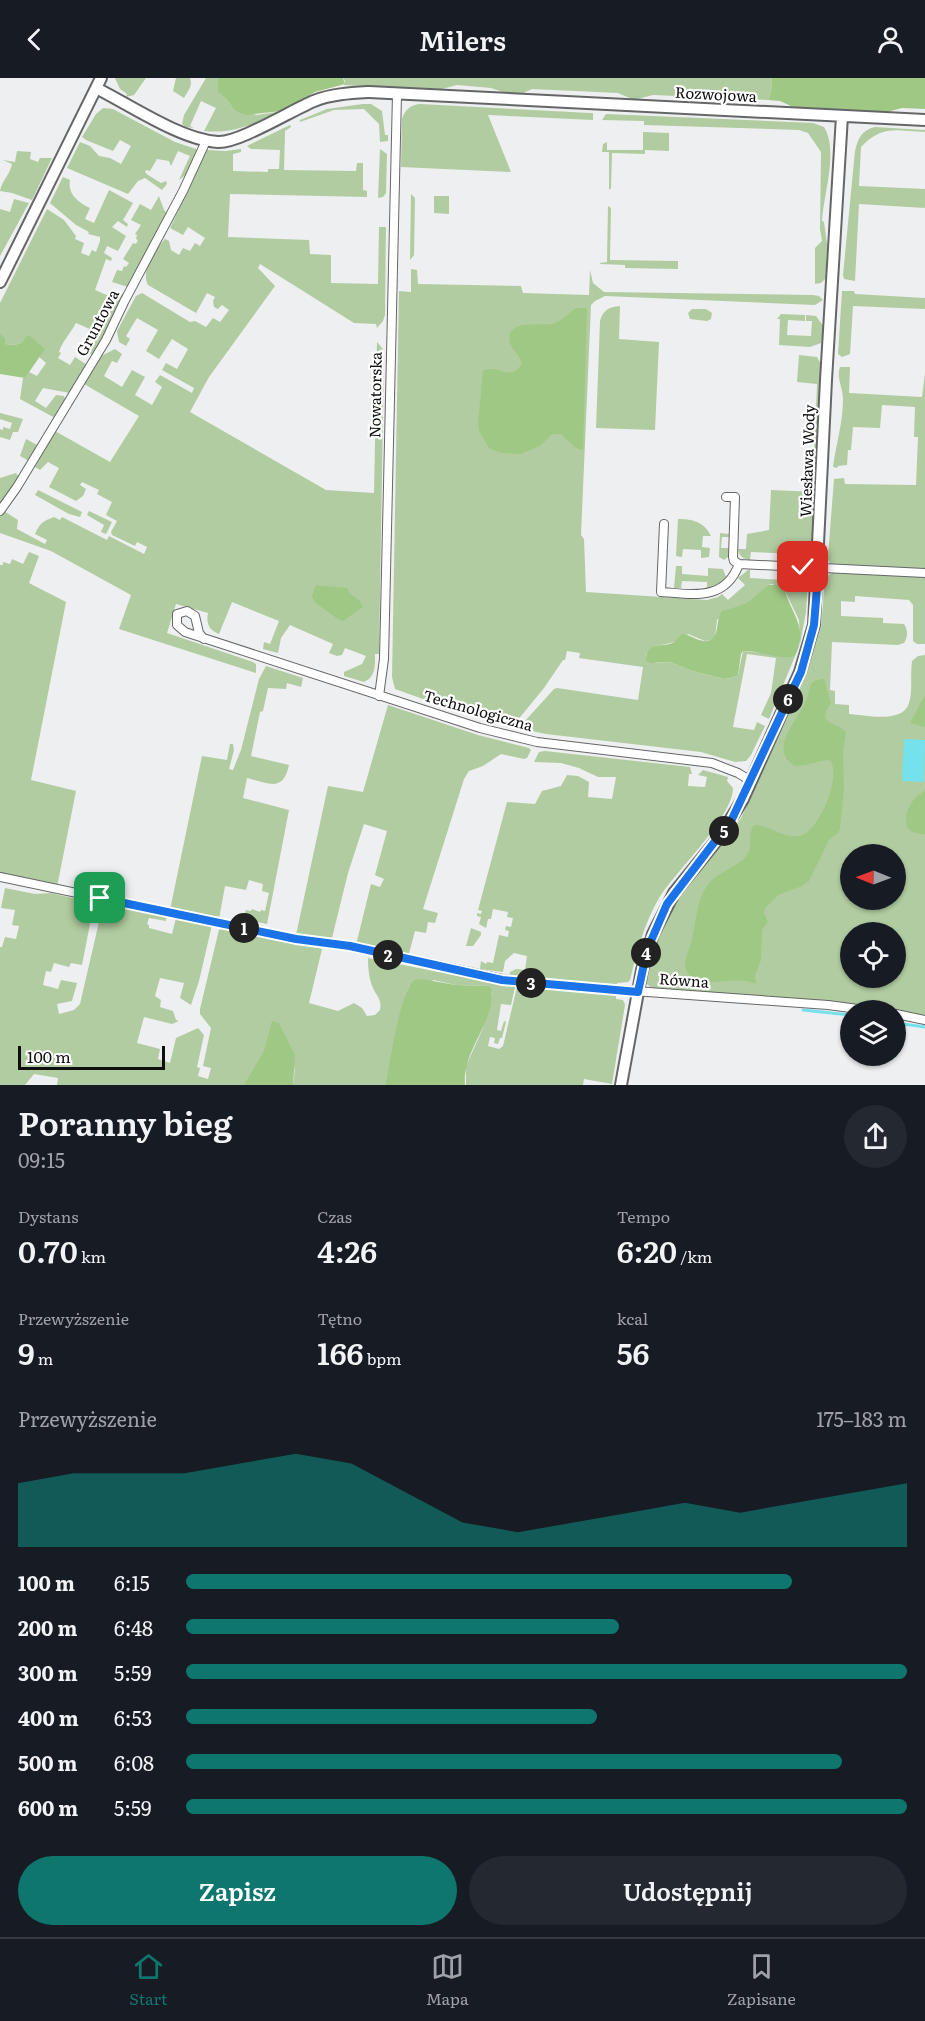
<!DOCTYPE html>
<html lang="pl">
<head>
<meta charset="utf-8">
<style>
	body { margin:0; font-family:Literata,serif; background:#242831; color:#f1f3f6; height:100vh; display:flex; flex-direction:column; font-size:22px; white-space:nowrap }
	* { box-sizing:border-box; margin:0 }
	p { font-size:20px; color:#9ea1a6 }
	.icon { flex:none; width:33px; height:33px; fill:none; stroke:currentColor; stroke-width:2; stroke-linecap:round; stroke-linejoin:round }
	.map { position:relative; height:1007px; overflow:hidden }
	.sheet { display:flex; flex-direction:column; background:#171b24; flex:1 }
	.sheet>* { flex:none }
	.needle { width:39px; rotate:271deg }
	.controls { position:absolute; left:840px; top:766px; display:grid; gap:12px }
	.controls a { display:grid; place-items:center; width:66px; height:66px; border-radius:50%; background:#171b24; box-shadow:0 2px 4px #0004; font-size:30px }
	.scale { position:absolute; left:18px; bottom:15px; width:147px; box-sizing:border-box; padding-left:6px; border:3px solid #0f0f10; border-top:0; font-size:16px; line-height:21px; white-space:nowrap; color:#0f0f10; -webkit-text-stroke:4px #fff; paint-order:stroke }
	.pin { position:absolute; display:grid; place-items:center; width:51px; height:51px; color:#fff; margin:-26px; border-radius:12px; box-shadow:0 3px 9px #0006 }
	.km { position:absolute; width:30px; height:30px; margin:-15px; border-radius:50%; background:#222; color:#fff; font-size:16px; line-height:30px; text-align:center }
	.round { display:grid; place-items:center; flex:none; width:63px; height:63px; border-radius:32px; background:#242831 }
	.headline { display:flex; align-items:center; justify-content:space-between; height:102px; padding:0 18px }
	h1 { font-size:33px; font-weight:600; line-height:45px }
	.metrics { display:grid; grid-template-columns:repeat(3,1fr); gap:9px; height:102px; padding:6px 18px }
	.metrics div { display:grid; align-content:center }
	.metrics b { font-size:30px; font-weight:600 }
	.metrics small { font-size:16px; font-weight:400 }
	.metrics p { font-size:16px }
	.chart { height:168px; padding:12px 18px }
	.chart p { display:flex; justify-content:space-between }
	.chart svg { width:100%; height:108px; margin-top:6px; fill:#0f766e; opacity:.7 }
	.cta { display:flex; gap:12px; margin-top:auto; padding:12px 18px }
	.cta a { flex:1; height:69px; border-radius:36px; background:#0f766e; color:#fff; font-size:24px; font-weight:600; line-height:69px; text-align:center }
	.cta a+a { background:#242831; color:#f1f3f6 }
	ul { padding:0 18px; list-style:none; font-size:20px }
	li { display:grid; grid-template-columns:96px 72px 1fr; align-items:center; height:45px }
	li i { height:15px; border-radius:8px; background:#0f766e }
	header { display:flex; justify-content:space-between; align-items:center; height:78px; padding:0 18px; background:#171b24; font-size:27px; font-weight:600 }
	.tabs { display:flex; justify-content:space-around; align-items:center; height:84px; border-top:2px solid #363941; background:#171b24; font-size:16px; color:#9ea1a6 }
	.tabs a { display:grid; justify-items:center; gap:3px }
	.tabs .on { color:#0f766e }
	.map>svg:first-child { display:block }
	.green { fill:#b1cca1; fill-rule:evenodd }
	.forest { fill:#9fc885 }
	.water { fill:#74e1ed }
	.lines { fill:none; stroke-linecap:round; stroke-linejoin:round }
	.stream { stroke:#74e1ed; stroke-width:3 }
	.street-casing { stroke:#656667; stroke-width:10 }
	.secondary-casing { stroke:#656667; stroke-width:14 }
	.street { stroke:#fff; stroke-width:8 }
	.secondary { stroke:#fff; stroke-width:10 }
	.route-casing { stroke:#fff; stroke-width:12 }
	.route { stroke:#1a73e8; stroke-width:8 }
	.labels { text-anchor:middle; stroke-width:4.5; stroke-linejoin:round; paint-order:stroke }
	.street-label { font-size:15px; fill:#0f0f10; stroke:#fff }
</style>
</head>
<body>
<header><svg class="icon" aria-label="back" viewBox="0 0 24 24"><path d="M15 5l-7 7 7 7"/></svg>Milers<svg class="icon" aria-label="person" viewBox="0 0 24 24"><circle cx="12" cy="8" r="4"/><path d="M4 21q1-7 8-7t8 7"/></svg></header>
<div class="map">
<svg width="925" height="1007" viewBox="0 0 925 1007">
	<rect width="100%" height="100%" fill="#eeeff0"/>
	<path class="green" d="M115,0H146L134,17L126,19L127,16L120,11Z
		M176,0H190C193,8 188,13 184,20L173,13Z
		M206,0H218L220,16L227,22L234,32L257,37L277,34C254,47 231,56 204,53L216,30L201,23L190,48L194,50L186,49L182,46L184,37Z
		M343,0H772L771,14L768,22L653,17L634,22L618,15L532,11L521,16L506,15L491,10L457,7L438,12L344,7L345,3Z
		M363,26H371L382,33L385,57H388V63L380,64L379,46L364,31L334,32L300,44V42L327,31Z
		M420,26L590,35H593V42L488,37L511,94L401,89L402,41C405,32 410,27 420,26Z
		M103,30L113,31L175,64L196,71L197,73L188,95L179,102L190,78L178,73L171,88L169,83L157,81L150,93L146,92L145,94L148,97L161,105L166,103L167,106L162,112L145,100L138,103L128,116L67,90L80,64L90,68L99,78L110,80L121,86L131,68L120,62L113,73L86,62L82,59L96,36Z
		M606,36L813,45L824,49C839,73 823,118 822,143L824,144L827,166L826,200L821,205L815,206V170L822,163L820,151L821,74L808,55L799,52L644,47V43L602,42Z
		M290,47L291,49L285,53L284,92L356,93L357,85H363V112L367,113V119L230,116L228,159L309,162L310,176L331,177V205L378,206L379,149H386L385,237L383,243L377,250L376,246L354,245L260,186L258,190L275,208L209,299L190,334L326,412L374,415L377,264L382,270L384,277L379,576H375C375,587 376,599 364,604L344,598V594L362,586L366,578L345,570L342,577L337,578L329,575L333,566L290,547L281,560L278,575L263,571L264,564L270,566L279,543L232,524L219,556C209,552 206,546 208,535L176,526L167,555L253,584L256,586V595L119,551L131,517L51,473L0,455V437L4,433L18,442L17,451L45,466L47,462L35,456C40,445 43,443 54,439L60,442L62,439L107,462L109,458L144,476L147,469L137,464L135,468L112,457L111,454L117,443L106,437L112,424L97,416L99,412L82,404L80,407L86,411L83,418L76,423L49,409L59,390L48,384L40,392L35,389L55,353L110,384L139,338L84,306L101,278L115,271L122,276L117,285L112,283L104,298L122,309L132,292L145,299L135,317L152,327L162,309L155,304L160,297L192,315L194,310L162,292L166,285L177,291L188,271L172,261L159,281L146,273L158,252L137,240L126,258L130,261L126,268L119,264L117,253L136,218L142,215L190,244L195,243L206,249L213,240L220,244L229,232L222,227L218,231L214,229L213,223L215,219L207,215L196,235L148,207C140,193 156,171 165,161L169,163L171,172L179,177L183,170L190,173L195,165L200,168L205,160L188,149L183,157L170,150L207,72L225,73L241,71V74L233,76V93L268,94V91H279L280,72L251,71L247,68Z
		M875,49L925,52V54C896,53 883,46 861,69L859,108L925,111V130L859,126L855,203L844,201L843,197L855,73C858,60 862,52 875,49Z
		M643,54L669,55V73L645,72V76L612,75L611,110L609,112V74H602L603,66L607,64V72H643Z
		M380,71L387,76L386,115L383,119L378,120Z
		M17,73L31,74L30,81L38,84L40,80H52L32,122L12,115L0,113C2,102 10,97 12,86L3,82L15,84Z
		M63,99L70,102C67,116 79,125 90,130L85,141L94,145L109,112L133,125L123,142L128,146L127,149L118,143L112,149L126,158L118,173L107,168L104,175L112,180L111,183L106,181L95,212L109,218L111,214L124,216L101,266L93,278L86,272L87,265L85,264L92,252L76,245C70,256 62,264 59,274L61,275L58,280L70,287L75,279L87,287L70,315L43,310L35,323L46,330L56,317L64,318L65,321L55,340L20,321L23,300H25L29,294L37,298L46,285L23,264L15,267L5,266L0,256V225L47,131L64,142L76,158L75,161L84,165L81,175L89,178L92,172L96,174L100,163V159L88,156L89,154L76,147L50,125Z
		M411,116L415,120L414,177L410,182Z
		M159,118L164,132L167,135L128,209L112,204L117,192L122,193L124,188L126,189L129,185L123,181L133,165L136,166L138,162L136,161L137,157L135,156L141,147L131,142L140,126L151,132Z
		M434,118H449V136L434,135Z
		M14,121L29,125L0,178V131L10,134Z
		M608,128L611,130L610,182L678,183V191L625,190V187L600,186V185L607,184Z
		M411,191L417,192L418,206L521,208L523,215L589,217L590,192L593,205L604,214L813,217L819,218L823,222L815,227L605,218L595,223L591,227L581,457L584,461L586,514L707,522L718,519L722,516L728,522L745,507L738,500L748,492H750V500L785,502L786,493L798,494V498L805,499L808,502L806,534L800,566L799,542L785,513L772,506L768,507L754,521L744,528L728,532L717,542L715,559L711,562L705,563L688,556C682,559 676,564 670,565C659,568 650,566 646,579L656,585L670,584L692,593L724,601L731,600L738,597L743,573L795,578L798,571L769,641L761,637L771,615L776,580L747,576L733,649L754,652L757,644L765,648L751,677L746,683L735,684L701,674L546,656L522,651L525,643L554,611L557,610L638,622L643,589L579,580L580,575L567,573L565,582H563L544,610L512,649L454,632L395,611L392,599L399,213L411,214Z
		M842,213H854L855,216L925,220V231L853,228L850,276L842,279L838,276Z
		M620,228L619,261L659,264L655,352L596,350L600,243C603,232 609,229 620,228Z
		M692,231H706L712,235L711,241L707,243L690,241L688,235Z
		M781,236L805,237V243L788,242L787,257L811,258L812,243H806V237L816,238L824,249L821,265L810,269L779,267L780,241H777Z
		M799,277L817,279L822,288L818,376L814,381L811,377H814L817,306L797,304Z
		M840,289H850L849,315L922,319L925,295V491L831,486L825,478H828L834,401L844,400L845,406L916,407L918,359H914L915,329L882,327L880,350L853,349L851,372H848L847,387L838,388L837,390L833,389C836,366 843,345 843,321C843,310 836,299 840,289Z
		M0,335L23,341L18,354H13L10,362L0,359V351L3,352V349L10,351L12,345L0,341Z
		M26,361L39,368L29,383L20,378Z
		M16,395L19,399L0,429V400Z
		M38,412L82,434L80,439L69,436L35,417Z
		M771,412L815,414L814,467H810V477L807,480H798L797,476L751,474L750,482C743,481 739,478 738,471H746L747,456L769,452Z
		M89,433L112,444L106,456L101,454L104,447L87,437Z
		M678,441C693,441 704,444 711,458H703L702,469L710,470L709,479L701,480V472L683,471L682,479L676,478Z
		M720,455L729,456V459H722L721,470H729L728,479L724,482L719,479Z
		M29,474L39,478L29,505L66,524L31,702L76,713L57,809L0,797V487H3V484L10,486L12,481L23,486Z
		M676,488H682V496L708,498V490L723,491L726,499L715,510L707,512V504L682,503L681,510H674Z
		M832,495L925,499V566H917L913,563V527L909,522L855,518V524L841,523V538L883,540V545L904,546C908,552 908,559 904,565L898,567L832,564L830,612L835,613V626L849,627V636C865,637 903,646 909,625C913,612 910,597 912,583L918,578L925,577V939C839,922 750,917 663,912L650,909L646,905L654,868L668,836L693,800L727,761L741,740L804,603L821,549L825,500ZM850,777H896V822H850ZM850,855H896V900H850Z
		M266,588L303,600L301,609L287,605L286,611L268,610L263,633L260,634L251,678L289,687C283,715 268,705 247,700L243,720L289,732L267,846L243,841L246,832L251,833L252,831L260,834L261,832L265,833L269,815L262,813L263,806L249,802L246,812L225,808L219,841L170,832L202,678L227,682L230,666H233L234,672L229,691L233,692L241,672L259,601Z
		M388,627L478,657L529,670L531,672L527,680L524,681L501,676L483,688L469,693L464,701L423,831L438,835L435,845L428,844L426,855L415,853L408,879L356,867L371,806L380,809L384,801L375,797L387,753L364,746L348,795L331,864L296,857L328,708L363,714Z
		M545,673L690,689L692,696H689L688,708L705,709L707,699L698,697L703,692L728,699L727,703L733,710C733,739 676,793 659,820C644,846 637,873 630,902L628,904L617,905V908L535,902V892L530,891L527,903L509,900L510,894L516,891L525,892L527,878L514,875L505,883L503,894L480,891L481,883L486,886L487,884L493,885L499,857L508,859L509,853L505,852L506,848L511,849L513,840L507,839L508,834L493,831L491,841H488L486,850L479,846L481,839L477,838V835L481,836L482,833L478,832L507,724L535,726L542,713L561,708L567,697L578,698L589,704L588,719L612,721L616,699H598L579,690L561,685L534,684L539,674Z
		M5,810L35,816L51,815L94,825L82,887L71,885L69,889L54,885L51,894L46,893L43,907L58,911L61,902L77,905L72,923L57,926L59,936L74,932L80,926L102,831L111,832L113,828L166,839V843L149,840L147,846L149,847V850L172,856L176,840L212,847L199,903L191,927L180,920L184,905L160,900L155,918L161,922L160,929L173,933L176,942L179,943L172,946L144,939L137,965L160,971L158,981L170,985L176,960L198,950L204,957L197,989L200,990L198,998L208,1001L211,990L203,988L211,950L200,936V931L217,860L219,852L223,850L322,871L309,925L338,933L354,925L362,930L367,938L375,937L380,932C382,921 377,919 373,910C369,901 368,890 368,880L515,909L511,927L501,926L497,952L501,953L504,943L506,944L502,960H500L498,966L494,965L495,960L490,959L488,968L499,971L503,968L517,909L616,916V921L623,922L625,927L612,1006L584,1001L583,1007H466V988L483,950L492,915L488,908L456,907L433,902L391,983L385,1007H293L295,989L290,1007H57L58,1000L34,996L25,1007H0V869H2L5,859L16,861L19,848L12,847L15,832L1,830Z
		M471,850L481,854V857L473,868H466Z"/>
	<path class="forest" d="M218,0H343L345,6L315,14L282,33L246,37L234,32L227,22L220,16L218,13Z
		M772,0H925V31L902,30L887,34L793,29L780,23L768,22L771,14Z
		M576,230H586L587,232L583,372L576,370L561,356H555L551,357L541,367L521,376L501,375L489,370L479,353L478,345L483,293C499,285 508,305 522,286C520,277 513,273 510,265C504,240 542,248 552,246C561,244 569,235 576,230Z
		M0,256L5,260V266L15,267L23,264L26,258H30L45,271L25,300L0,296Z
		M316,507L347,510C350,519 361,520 363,529L343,543L338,541L314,524L312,517Z
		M768,507H776L785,513C792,537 809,551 795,578C781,583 759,572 743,573L741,576L738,597L731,600L724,601L692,593L670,584L650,585L646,583C647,561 662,571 674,564C677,562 679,559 682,556C691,556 704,569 713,560C719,554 716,541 722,533C751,525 746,526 768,507Z
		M824,601L831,625C815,647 836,643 846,654L843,673L844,711L840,751L838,755L829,762L809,803L802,808L778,817L765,830L764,834L768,844L762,852L761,882L755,898L756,906C736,896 703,912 689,897C680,887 690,872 692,861C697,841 696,821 710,804C720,793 740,788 747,777C754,768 746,757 754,747C771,747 783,761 799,758C819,755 842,698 830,682C819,682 809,688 795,688C768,672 796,644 805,625C809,619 808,607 814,603C815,602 822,601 824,601Z
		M925,617V649L910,645Z
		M925,712V756C905,757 901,742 911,726C914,720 920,716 925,712Z
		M421,901L456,907L488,908L491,910C497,943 462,971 465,1007H385C392,979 397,924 414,902Z
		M272,943L279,945L295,977L293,1007H244L264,973Z"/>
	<path class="water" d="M904,661L925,662L924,704L902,703Z"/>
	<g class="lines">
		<path class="stream" d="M803,932L850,937
			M896,945L925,949"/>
		<g class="street-casing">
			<path id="street" d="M726,419H735L733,479L734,483L739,486L925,495
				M0,433L17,409L106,262L124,224L183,113L206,63
				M664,446L661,514C692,516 725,524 739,486
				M204,561L199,555L195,538L187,533L177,536V547L185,554L480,650L537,664L712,685L738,695L751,703
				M379,618L384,581L397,16
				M0,799L296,861L349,868L502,901L551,907L828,927L873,933
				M896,936L925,942"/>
		</g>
		<g class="secondary-casing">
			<path id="secondary" d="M96,10C130,27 181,62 218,64C239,65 292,32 314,23C331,16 351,15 369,14L925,42
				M0,204L101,0
				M621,1007L642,892L653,856L674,815L721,757L743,721L800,594L814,547L826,302L842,38"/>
		</g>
		<use href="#street" class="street"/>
		<use href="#secondary" class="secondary"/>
	</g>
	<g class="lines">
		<g class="route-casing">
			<path id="route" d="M100,820L296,861L350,868L502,902L638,914L647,872L667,826L732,741L801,594L814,547L818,497V489H803"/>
		</g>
		<use href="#route" class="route"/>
	</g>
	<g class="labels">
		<g class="street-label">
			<text transform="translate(716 17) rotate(3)" y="5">Rozwojowa</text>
			<text transform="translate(98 245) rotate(-62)" y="5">Gruntowa</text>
			<text transform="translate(376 317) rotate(-89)" y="5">Nowatorska</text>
			<text transform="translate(808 383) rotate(-88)" y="5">Wiesława Wody</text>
			<text transform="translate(478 633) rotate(16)" y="5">Technologiczna</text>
			<text transform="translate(684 903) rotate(4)" y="5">Równa</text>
		</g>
	</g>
</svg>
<div class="controls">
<a><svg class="needle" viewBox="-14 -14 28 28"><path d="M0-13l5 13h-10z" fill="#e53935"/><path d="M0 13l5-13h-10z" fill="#9ea1a6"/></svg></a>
<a><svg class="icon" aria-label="locate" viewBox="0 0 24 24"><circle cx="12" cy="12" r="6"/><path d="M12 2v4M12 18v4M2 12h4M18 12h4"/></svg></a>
<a><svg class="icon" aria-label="layers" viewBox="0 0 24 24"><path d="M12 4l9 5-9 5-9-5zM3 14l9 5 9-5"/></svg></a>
</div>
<div class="scale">100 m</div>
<div class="pin" style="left:100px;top:820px;background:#1e9e55"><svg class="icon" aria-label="arrive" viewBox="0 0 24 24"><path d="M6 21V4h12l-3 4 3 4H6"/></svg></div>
<div class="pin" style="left:803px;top:489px;background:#d93025"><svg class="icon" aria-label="check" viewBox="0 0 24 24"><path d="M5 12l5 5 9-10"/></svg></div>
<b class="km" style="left:244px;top:850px">1</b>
<b class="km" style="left:388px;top:877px">2</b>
<b class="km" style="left:531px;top:905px">3</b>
<b class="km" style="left:646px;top:875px">4</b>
<b class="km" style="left:724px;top:753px">5</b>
<b class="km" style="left:788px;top:621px">6</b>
</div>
<section class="sheet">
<div class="headline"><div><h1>Poranny bieg</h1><p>09:15</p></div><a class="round"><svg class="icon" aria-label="share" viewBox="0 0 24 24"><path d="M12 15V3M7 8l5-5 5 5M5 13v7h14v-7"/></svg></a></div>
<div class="metrics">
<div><p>Dystans</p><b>0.70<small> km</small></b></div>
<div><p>Czas</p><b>4:26</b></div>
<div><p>Tempo</p><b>6:20<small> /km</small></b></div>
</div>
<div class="metrics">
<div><p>Przewyższenie</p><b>9<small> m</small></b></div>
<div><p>Tętno</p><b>166<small> bpm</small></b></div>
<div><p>kcal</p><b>56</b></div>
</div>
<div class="chart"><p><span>Przewyższenie</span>175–183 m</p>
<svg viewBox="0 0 160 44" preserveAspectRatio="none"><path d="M0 44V18L10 14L20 14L30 14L40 10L50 6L60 10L70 22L80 34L90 38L100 34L110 30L120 26L130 30L140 26L150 22L160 18V44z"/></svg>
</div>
<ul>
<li><b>100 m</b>6:15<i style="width:84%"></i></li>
<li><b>200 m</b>6:48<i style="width:60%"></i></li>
<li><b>300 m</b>5:59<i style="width:100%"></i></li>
<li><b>400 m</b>6:53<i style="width:57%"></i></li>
<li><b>500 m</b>6:08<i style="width:91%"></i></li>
<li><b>600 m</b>5:59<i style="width:100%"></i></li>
</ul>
<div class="cta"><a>Zapisz</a><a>Udostępnij</a></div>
</section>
<nav class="tabs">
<a class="on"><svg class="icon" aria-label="home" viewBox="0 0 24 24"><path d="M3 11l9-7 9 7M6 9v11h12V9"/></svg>Start</a>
<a><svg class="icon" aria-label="map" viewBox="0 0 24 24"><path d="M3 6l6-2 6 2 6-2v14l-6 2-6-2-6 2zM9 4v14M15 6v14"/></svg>Mapa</a>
<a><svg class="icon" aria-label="saved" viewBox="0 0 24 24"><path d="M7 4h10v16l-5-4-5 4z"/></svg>Zapisane</a>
</nav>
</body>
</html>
